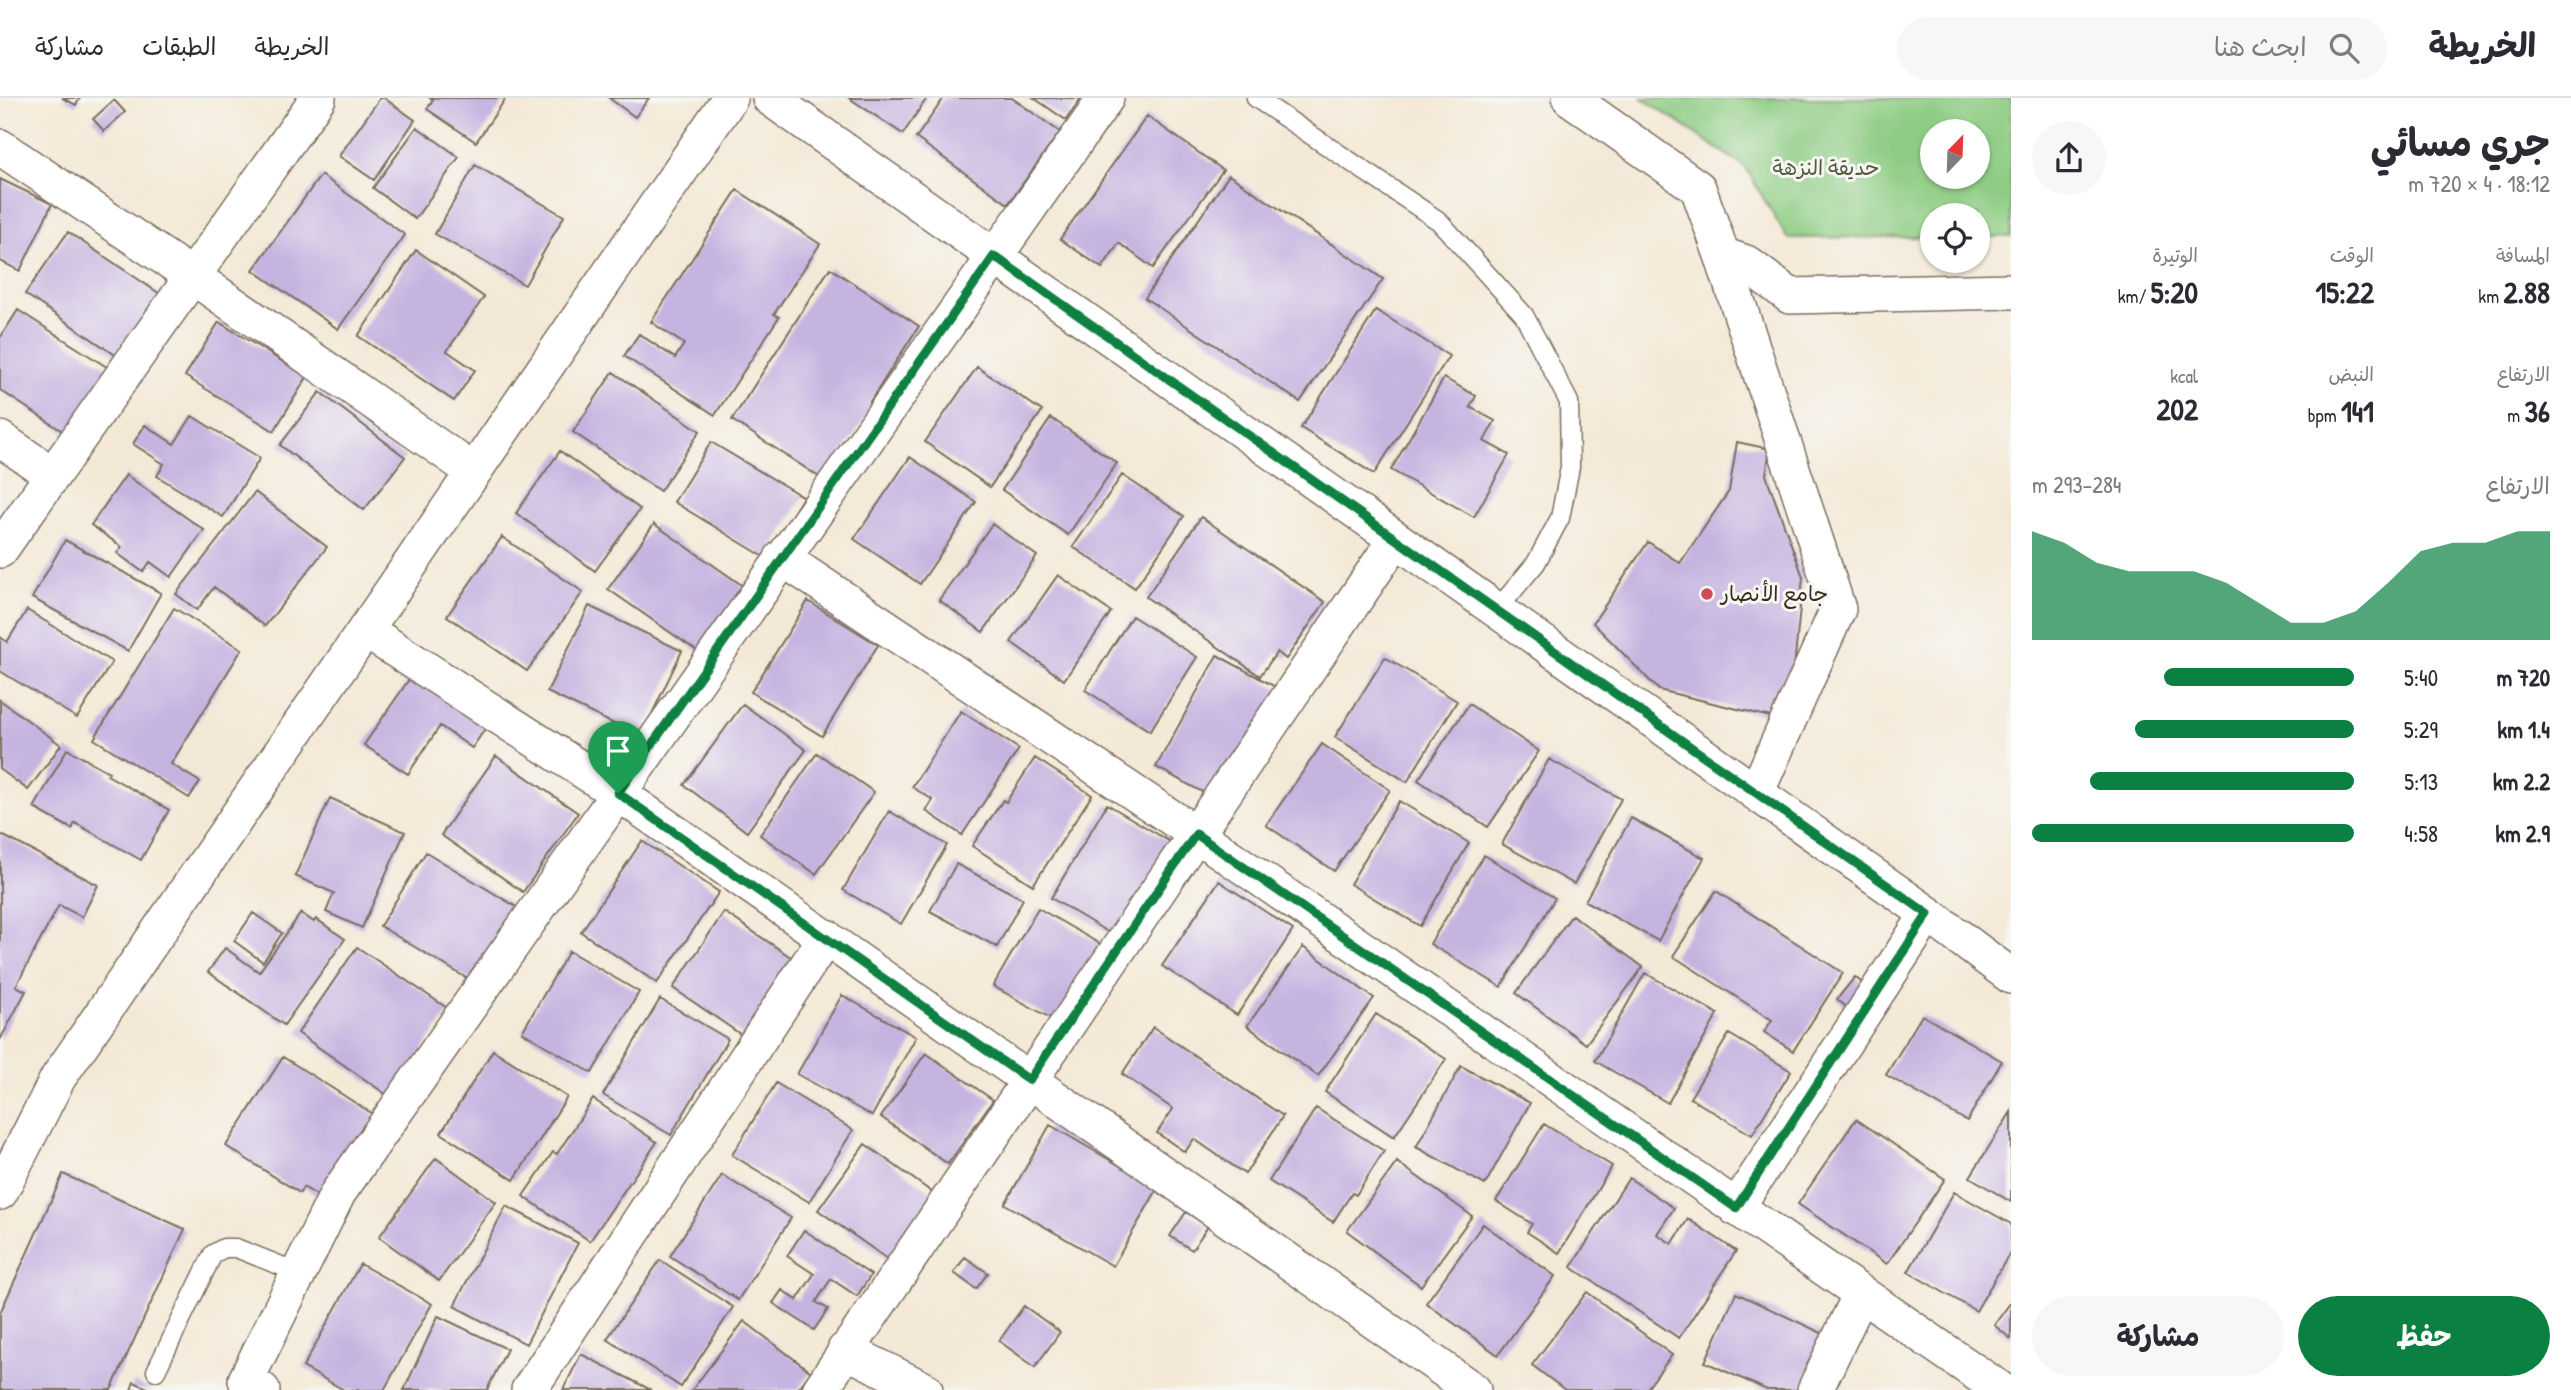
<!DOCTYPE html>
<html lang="ar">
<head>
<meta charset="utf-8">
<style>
	body { margin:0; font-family:"Patrick Hand","Playpen Sans Arabic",sans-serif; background:#f7f7f7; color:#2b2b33; direction:rtl; height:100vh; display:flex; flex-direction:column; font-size:26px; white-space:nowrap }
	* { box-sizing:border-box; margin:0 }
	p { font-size:23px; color:#7c7c81 }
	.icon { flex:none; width:38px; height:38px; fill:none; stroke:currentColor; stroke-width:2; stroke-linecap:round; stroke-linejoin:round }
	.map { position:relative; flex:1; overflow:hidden; direction:ltr }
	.side { display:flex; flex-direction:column; background:#fff; width:560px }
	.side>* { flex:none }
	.needle { width:46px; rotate:23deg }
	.tools { position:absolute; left:1920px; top:21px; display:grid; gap:14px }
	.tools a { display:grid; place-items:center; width:70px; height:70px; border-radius:50%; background:#fff; box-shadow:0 2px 5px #0004; font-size:35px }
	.pin { position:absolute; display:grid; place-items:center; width:60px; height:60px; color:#fff; margin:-72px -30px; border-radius:50% 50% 50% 0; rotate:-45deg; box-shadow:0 0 7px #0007 }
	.pin .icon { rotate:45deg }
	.round { display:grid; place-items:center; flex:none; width:74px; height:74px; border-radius:37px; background:#f7f7f7 }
	.headline { display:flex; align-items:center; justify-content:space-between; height:119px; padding:0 21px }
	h1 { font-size:38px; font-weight:700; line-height:52px }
	.figures { display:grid; grid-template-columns:repeat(3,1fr); gap:10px; height:119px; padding:7px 21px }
	.figures div { display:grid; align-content:center }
	.figures b { font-size:30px; font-weight:700 }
	.figures small { font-size:19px; font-weight:400 }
	.figures p { font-size:19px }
	.chart { height:196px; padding:14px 21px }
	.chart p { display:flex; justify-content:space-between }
	.chart svg { width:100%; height:126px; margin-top:7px; fill:#0b8043; opacity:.7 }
	.primary-button { display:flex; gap:14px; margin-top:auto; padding:14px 21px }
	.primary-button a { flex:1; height:80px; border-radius:42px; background:#0b8043; color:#fff; font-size:28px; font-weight:700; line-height:80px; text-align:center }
	.primary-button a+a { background:#f7f7f7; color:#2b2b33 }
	ul { padding:0 21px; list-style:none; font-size:23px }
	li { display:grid; grid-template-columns:112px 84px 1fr; align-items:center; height:52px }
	li i { height:18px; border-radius:9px; background:#0b8043 }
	header { display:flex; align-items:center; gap:42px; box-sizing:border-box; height:98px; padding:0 35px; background:#fff; border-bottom:2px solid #e1e1e2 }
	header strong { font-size:33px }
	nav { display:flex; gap:38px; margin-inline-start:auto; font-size:24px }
	.search { width:490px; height:63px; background:#f7f7f7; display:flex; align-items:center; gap:18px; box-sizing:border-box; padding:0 24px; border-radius:38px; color:#7c7c81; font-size:26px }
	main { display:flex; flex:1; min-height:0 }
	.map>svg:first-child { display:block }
	.green { fill:#8dcc82; stroke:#647b50; stroke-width:2; fill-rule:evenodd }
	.building { fill:#c6b4e0 }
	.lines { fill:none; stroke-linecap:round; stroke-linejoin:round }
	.lane-casing { stroke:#7c6d5f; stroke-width:21 }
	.street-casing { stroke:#7c6d5f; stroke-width:38 }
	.lane { stroke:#fff; stroke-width:18 }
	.street { stroke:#fff; stroke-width:35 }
	.route-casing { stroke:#fff; stroke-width:14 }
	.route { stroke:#0b8043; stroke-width:9 }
	.poi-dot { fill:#d1495b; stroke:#f6f6f2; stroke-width:2.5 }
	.labels { text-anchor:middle; stroke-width:6; stroke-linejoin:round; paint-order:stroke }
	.park-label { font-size:21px; fill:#545b3c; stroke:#f6f6f2 }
	.poi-label { font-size:21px; fill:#3b2a1e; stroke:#f6f6f2; text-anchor:start }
</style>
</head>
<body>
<header>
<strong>الخريطة</strong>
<div class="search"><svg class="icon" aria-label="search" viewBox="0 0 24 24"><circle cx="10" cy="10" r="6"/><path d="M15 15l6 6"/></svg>ابحث هنا</div>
<nav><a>الخريطة</a><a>الطبقات</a><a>مشاركة</a></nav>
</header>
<main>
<section class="side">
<div class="headline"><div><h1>جري مسائي</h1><p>18:12 · 4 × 720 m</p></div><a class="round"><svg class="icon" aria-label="share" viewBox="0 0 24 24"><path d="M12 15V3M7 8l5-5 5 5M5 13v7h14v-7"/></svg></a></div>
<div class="figures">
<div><p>المسافة</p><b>2.88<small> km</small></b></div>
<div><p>الوقت</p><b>15:22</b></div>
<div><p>الوتيرة</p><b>5:20<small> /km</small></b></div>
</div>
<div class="figures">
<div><p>الارتفاع</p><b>36<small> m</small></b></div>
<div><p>النبض</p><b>141<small> bpm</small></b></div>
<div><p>kcal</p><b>202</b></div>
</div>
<div class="chart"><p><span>الارتفاع</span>284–293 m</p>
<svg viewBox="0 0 160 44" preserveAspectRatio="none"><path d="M0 44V6L10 10L20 17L30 20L40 20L50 20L60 24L70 31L80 38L90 38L100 34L110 24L120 13L130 10L140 10L150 6L160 6V44z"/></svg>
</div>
<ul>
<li><b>720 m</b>5:40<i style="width:59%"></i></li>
<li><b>1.4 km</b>5:29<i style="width:68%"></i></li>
<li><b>2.2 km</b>5:13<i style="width:82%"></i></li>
<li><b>2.9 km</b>4:58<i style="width:100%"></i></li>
</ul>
<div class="primary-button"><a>حفظ</a><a>مشاركة</a></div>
</section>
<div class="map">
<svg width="2011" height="1292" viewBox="0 0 2011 1292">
	<rect width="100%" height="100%" fill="#f6f6f2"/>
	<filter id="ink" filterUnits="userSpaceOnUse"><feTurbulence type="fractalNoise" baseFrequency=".0143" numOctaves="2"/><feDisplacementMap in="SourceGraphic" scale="14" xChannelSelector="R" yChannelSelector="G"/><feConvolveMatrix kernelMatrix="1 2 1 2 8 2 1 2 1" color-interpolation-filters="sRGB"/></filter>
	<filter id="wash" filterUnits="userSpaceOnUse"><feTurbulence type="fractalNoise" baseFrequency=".00686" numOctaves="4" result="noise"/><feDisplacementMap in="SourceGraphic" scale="28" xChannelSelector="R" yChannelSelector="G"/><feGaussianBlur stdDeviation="1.57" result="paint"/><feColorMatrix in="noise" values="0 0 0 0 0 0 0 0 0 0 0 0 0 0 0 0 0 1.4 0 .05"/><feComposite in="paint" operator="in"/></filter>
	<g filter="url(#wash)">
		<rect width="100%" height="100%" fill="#f4e9d7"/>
		<path class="green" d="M1642,0H2011V139H1978V117H1932V139L1787,140L1745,69ZM1932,33H1978V79H1932Z"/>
		<g id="blocks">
			<path class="building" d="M62,0H80L76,7Z
				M380,0H384L415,22L374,82L339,58Z
				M430,0H506L476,44L427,11L433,2Z
				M609,0H649L635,19Z
				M849,0H927L903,36Z
				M944,0H1012L1060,34L1008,106L916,40Z
				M1034,0H1081L1066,22Z
				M114,2L125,14L104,33L93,21Z
				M1147,18L1223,72L1153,170L1119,145L1102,170L1060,141Z
				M417,29L459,59L415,121L373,90Z
				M475,67L564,118L525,187L435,136Z
				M321,77L405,137L338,231L253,172Z
				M1229,77L1383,181L1300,304L1145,200Z
				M0,81L52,106L20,173L0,163Z
				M737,92L820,146L774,216L779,219L715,317L624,258L639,236L675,260L684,246L651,224Z
				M68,134L160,196L117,258L25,196Z
				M416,152L484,199L447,253L475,272L454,303L358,238Z
				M830,170L919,228L869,305L873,308L824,382L732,322Z
				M18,212L113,273L70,338L0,292V240Z
				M1376,212L1449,258L1374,376L1301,330Z
				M219,224L307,279L274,333L185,278Z
				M977,269L1042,313L990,389L925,344Z
				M613,274L700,333L660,393L573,334Z
				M1444,280L1476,298L1470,309L1495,323L1484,343L1509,357L1474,419L1391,372Z
				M320,294L405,359L364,412L280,347Z
				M192,318L260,360L223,419L157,378L164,366L133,346L145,327L174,346Z
				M1051,320L1117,365L1068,437L1002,392Z
				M711,344L803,399L766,460L674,404Z
				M1737,344L1770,351L1766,377L1803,479L1792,591L1775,620L1659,592L1593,525L1648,444L1680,465L1729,393Z
				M560,353L640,411L595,473L516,415Z
				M910,359L976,404L920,486L854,441Z
				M126,377L204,432L171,479L150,464L143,474L117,455L122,449L91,427Z
				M1122,377L1184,418L1135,490L1073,449Z
				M255,394L327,449L265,528L214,489L197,512L176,496Z
				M1201,419L1325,504L1286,561L1277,554L1260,578L1146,499Z
				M654,426L746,490L700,555L608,491Z
				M992,426L1037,458L983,534L939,502Z
				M502,439L583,494L527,573L447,518Z
				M65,442L161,495L128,553L32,500Z
				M1058,477L1111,514L1064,582L1011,544Z
				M808,503L878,547L822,638L751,594Z
				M589,508L682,553L641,639L547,594Z
				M174,510L242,551L171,666L200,684L189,700L94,641Z
				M27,512L112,564L77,620L0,573V539L7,544Z
				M1132,518L1197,559L1150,633L1085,592Z
				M1217,557L1292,598L1217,702L1156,669Z
				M1385,559L1457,603L1407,684L1335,639Z
				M412,577L491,622L472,650L440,628L408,676L364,647Z
				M0,602L61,647L28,692L0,671Z
				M743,606L806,652L747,734L684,687Z
				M1469,606L1539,653L1488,729L1418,682Z
				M961,613L1019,651L962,737L926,713L933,702L912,689Z
				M1322,646L1390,692L1334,773L1266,727Z
				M67,651L109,674L107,677L169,712L141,762L75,725L72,731L34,710Z
				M817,655L874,694L816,776L760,737Z
				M496,658L578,715L523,794L441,737Z
				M1035,660L1092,697L1033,787L972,748L1003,702L1006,704Z
				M1549,661L1621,701L1574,786L1502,746Z
				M330,700L405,734L362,830L326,814L334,795L295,778Z
				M1399,703L1469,745L1420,828L1350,786Z
				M1107,706L1172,745L1116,839L1051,800Z
				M889,713L947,747L901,826L843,792Z
				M1631,720L1704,760L1658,843L1585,803Z
				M0,736L98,787L82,819L59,807L16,888L26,893L0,942Z
				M642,743L719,794L657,885L581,834Z
				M426,754L518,810L473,884L380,828Z
				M1484,757L1555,800L1501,889L1430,846Z
				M956,766L1023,801L997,849L930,813Z
				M1219,783L1293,832L1237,917L1162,868Z
				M1716,793L1843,875L1793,953L1764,934L1772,922L1673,858Z
				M1038,810L1100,846L1056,923L993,888Z
				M724,814L798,864L746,940L673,890Z
				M253,815L282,835L263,864L234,843Z
				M301,815L314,824L316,821L345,841L284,927L208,874L225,850L259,874Z
				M1572,817L1643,869L1586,946L1516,895Z
				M357,849L450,912L390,999L298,935Z
				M1303,849L1374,900L1318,978L1247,928Z
				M569,853L639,894L592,975L522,934Z
				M1645,875L1718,916L1668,1005L1595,963Z
				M1855,879L1872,893L1854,916L1837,901Z
				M842,897L916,939L872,1018L797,976Z
				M660,901L728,941L671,1037L603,997Z
				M1376,916L1446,961L1394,1039L1325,994Z
				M1922,917L2002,963L1967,1023L1886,977Z
				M1153,929L1283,1018L1245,1076L1194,1041L1185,1054L1157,1035L1173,1011L1122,976Z
				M1729,936L1791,973L1752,1037L1690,1000Z
				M493,952L567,999L514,1082L441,1035Z
				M926,955L993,1002L948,1066L881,1019Z
				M283,959L376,1018L323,1101L303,1089L300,1095L226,1048Z
				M1461,968L1530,1005L1485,1087L1416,1049Z
				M776,985L853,1032L809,1104L732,1057Z
				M593,1001L657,1044L590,1143L523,1098L553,1054L557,1056Z
				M1316,1010L1384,1053L1356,1097L1352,1095L1333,1124L1269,1083Z
				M2011,1014V1104L1970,1079Z
				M1856,1021L1945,1081L1887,1166L1798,1106Z
				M1544,1026L1612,1068L1559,1155L1527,1134L1532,1126L1496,1103Z
				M1050,1027L1158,1090L1113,1168L1005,1106Z
				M865,1046L940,1100L893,1165L818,1112Z
				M436,1060L496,1104L439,1183L379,1139Z
				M1397,1064L1472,1118L1421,1188L1347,1133Z
				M63,1076L185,1131L111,1292H0V1215Z
				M722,1077L791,1120L738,1202L670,1158Z
				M1629,1080L1674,1110L1657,1136L1672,1146L1688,1121L1736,1153L1679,1240L1571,1169Z
				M1954,1094L2011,1126V1153L1976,1213L1908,1174Z
				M506,1108L578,1145L526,1246L454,1208Z
				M1186,1114L1208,1128L1192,1152L1170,1138Z
				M1483,1126L1555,1178L1498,1257L1426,1205Z
				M804,1132L871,1177L857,1198L831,1181L816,1204L828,1211L814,1232L773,1205L782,1192L797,1202L814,1176L787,1158Z
				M965,1159L988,1175L976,1191L954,1175Z
				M660,1162L733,1209L681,1289L607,1241Z
				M360,1166L432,1206L384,1292H344L303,1269Z
				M1587,1194L1672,1257L1646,1292H1565L1532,1267Z
				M1736,1195L1826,1237L1801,1292H1767L1705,1264Z
				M2011,1204V1241L1994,1227Z
				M1024,1208L1060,1234L1035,1269L999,1243Z
				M438,1218L507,1251L487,1292H404Z
				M744,1223L811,1274L797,1292H692Z
				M581,1256L651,1292H563Z
				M134,1284L152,1292H131Z"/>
		</g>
	</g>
	<g filter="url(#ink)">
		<use href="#blocks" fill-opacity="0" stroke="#7c6d5f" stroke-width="2"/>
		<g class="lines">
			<g class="lane-casing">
				<path id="lane" d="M1256,0L1439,123L1524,217L1569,304L1570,369L1560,420L1536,465L1497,512
					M156,1273L213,1156L224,1150H236L299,1175"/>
			</g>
			<g class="street-casing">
				<path id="street" d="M770,0L1928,816L2011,878
					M1570,0L1698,90L1722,157L1838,511L1756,695
					M0,49L192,178L473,373
					M1722,157L1746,165L1790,198L2011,193
					M0,341L53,377
					M0,452L318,0
					M782,460L1196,736L2001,1292
					M365,532L618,695L1473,1292
					M0,1094L58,980L730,0
					M1736,1110L1928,816
					M845,1252L925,1292
					M262,1292L246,1282L338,1095L1106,0
					M529,1292L826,839
					M820,1292L1396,441
					M1815,1292L1861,1196"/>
			</g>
			<use href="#lane" class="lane"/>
			<use href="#street" class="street"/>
		</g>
	</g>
	<g class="lines" filter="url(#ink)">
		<g class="route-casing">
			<path id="route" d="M994,158L1928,816L1736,1110L1196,736L1029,982L618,695Z"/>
		</g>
		<use href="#route" class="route"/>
	</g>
	<circle class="poi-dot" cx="1707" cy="496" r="7"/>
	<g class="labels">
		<g class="park-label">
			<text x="1826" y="77">حديقة النزهة</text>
		</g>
		<g class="poi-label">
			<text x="1721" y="503">جامع الأنصار</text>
		</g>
	</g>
</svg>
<div class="tools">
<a><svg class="needle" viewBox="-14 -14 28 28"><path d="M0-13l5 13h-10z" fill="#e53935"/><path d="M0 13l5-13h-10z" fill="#7c7c81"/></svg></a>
<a><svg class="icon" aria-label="locate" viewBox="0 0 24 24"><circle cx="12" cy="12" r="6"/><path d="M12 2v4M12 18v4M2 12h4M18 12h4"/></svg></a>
</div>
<div class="pin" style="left:618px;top:695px;background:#1e9e55"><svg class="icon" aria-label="arrive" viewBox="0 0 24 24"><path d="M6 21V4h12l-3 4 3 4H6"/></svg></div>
</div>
</main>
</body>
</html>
